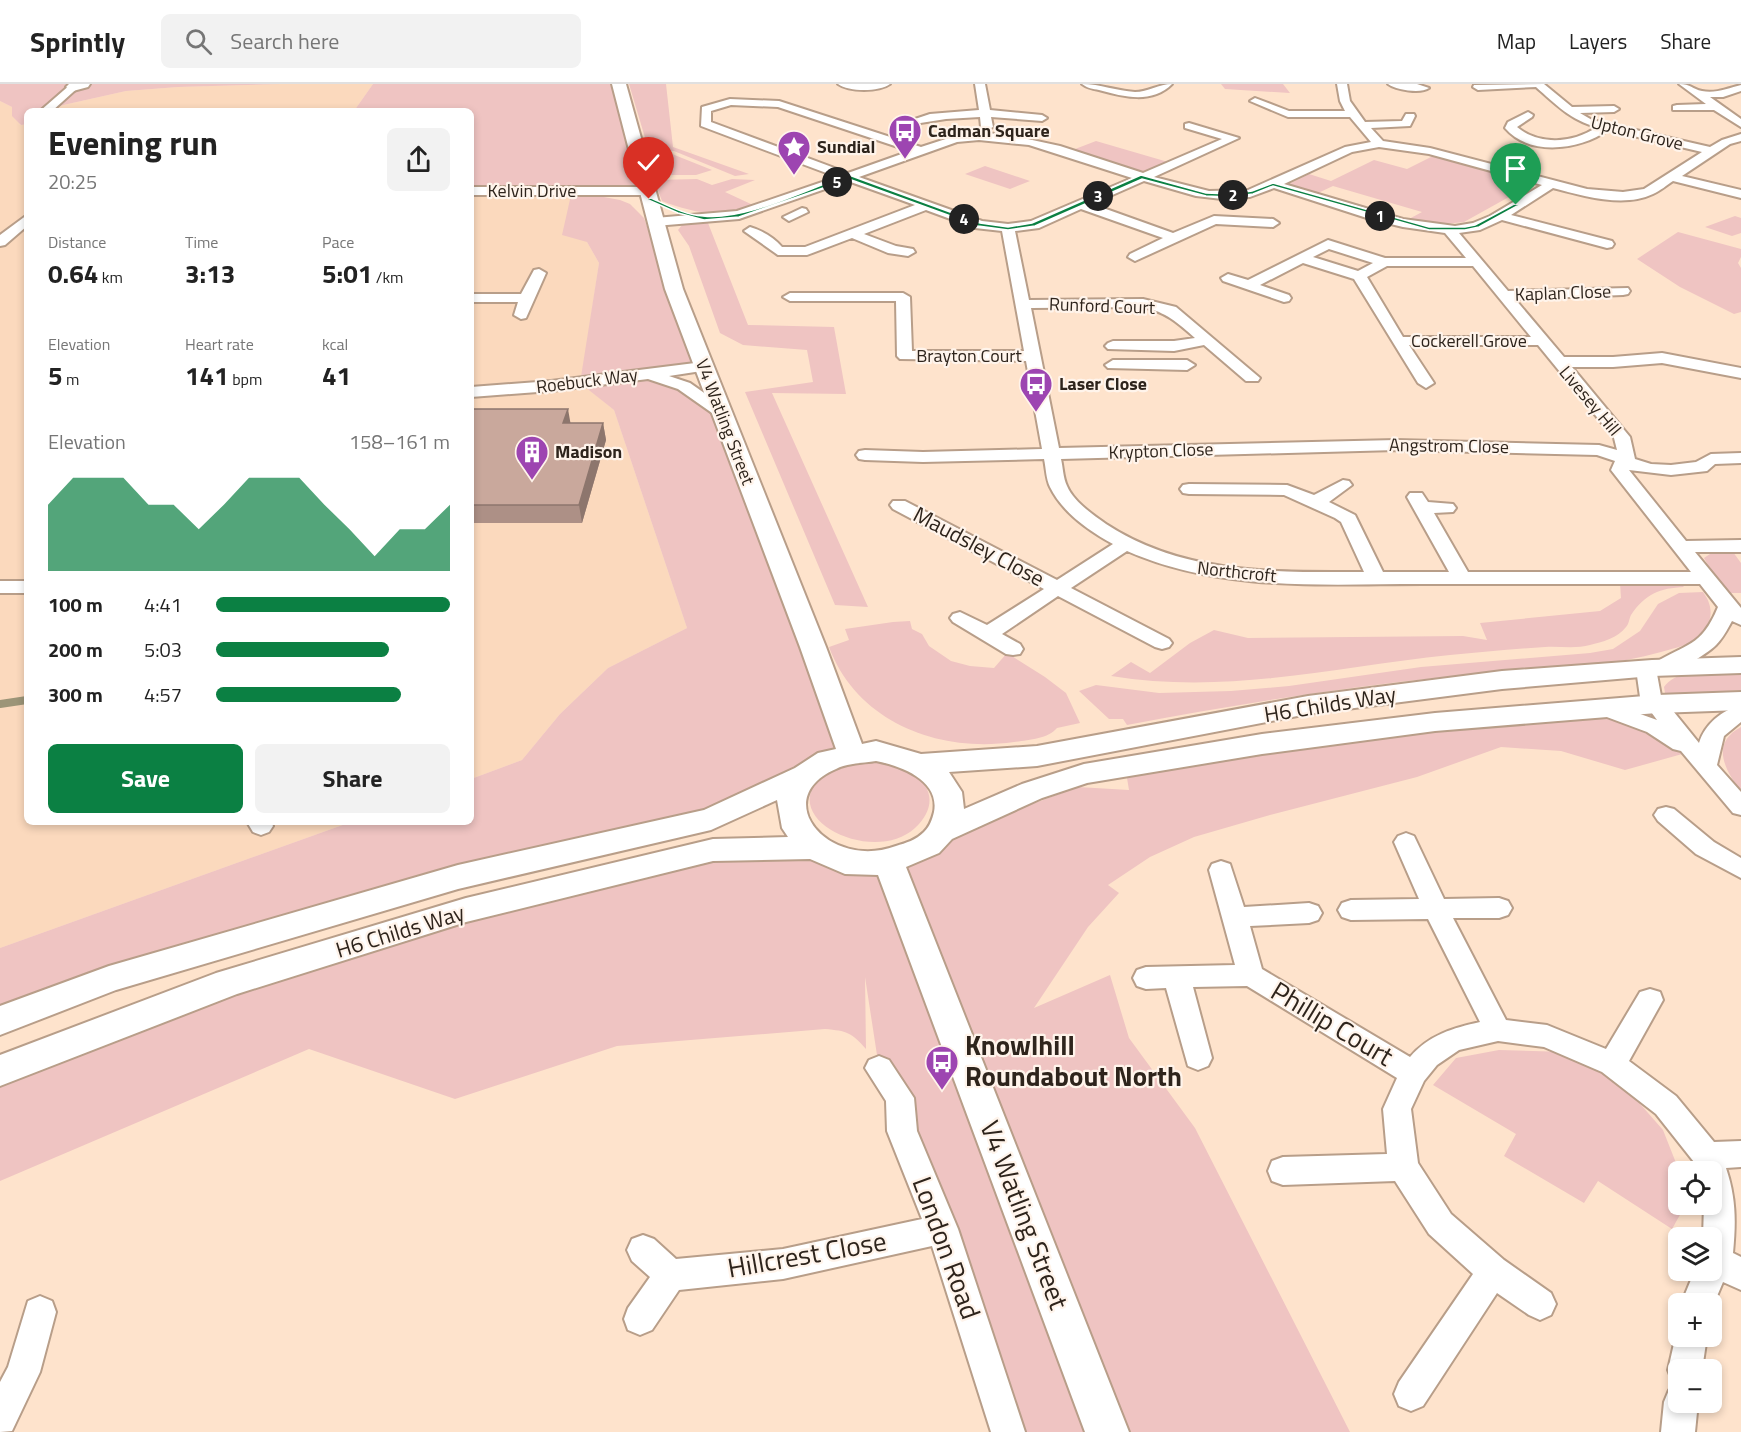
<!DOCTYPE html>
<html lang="en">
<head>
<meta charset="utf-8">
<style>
	body { margin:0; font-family:"Titillium Web",sans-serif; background:#f2f2f2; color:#222; height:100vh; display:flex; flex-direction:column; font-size:22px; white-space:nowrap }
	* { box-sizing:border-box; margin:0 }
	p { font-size:20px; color:#767676 }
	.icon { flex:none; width:33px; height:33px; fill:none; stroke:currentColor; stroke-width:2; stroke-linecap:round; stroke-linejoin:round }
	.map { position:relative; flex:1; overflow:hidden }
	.sheet { position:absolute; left:24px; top:24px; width:450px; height:717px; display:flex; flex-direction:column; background:#fff; border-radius:9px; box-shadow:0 3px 9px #0003 }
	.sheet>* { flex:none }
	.fabs { position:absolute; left:1668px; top:1077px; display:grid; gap:12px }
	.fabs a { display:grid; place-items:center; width:54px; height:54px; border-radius:9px; background:#fff; box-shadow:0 3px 9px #0003; font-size:30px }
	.pin { position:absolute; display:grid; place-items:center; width:51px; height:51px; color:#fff; margin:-62px -26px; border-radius:50% 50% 50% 0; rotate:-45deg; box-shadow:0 0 6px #0007 }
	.pin .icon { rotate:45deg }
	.km { position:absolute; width:30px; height:30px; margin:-15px; border-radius:50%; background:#222; color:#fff; font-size:16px; line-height:30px; text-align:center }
	.round { display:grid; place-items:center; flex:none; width:63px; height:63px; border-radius:9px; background:#f2f2f2 }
	.head { display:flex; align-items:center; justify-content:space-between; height:102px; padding:0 24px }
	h1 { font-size:33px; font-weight:700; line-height:45px }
	.figures { display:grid; grid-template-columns:repeat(3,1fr); gap:9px; height:102px; padding:6px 24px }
	.figures div { display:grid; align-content:center }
	.figures b { font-size:26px; font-weight:700 }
	.figures small { font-size:16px; font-weight:400 }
	.figures p { font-size:16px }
	.chart { height:168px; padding:12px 24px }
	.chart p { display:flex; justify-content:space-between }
	.chart svg { width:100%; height:108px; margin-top:6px; fill:#0b8043; opacity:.7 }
	.action { display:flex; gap:12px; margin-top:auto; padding:12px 24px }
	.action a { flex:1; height:69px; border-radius:9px; background:#0b8043; color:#fff; font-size:24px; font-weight:700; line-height:69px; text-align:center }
	.action a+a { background:#f2f2f2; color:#222 }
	ul { padding:0 24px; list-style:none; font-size:20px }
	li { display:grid; grid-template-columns:96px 72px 1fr; align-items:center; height:45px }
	li i { height:15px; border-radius:8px; background:#0b8043 }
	header { display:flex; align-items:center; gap:36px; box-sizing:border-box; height:84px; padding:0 30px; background:#fff; border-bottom:2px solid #e0e0e0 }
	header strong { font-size:28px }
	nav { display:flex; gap:33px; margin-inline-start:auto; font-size:21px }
	.search { width:420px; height:54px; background:#f2f2f2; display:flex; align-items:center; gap:15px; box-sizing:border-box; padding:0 21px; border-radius:9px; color:#767676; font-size:22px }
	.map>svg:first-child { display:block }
	.built { fill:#fbd9bd }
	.green { fill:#efc4c2 }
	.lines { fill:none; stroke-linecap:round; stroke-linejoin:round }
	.stream { stroke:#9c9578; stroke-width:8 }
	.minor-casing { stroke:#b89e89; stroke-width:4 }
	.tertiary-casing { stroke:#b89e89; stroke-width:4 }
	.minor { fill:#fff; fill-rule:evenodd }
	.tertiary { fill:#fff; fill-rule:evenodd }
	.wall { fill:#ad9086 }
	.shaded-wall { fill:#8d766d }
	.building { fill:#c9a89c; stroke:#8d766d; stroke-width:1.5 }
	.route { fill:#0b8043; stroke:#fff; stroke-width:1.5 }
	.labels { text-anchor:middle; stroke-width:4.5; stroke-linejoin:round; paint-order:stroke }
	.far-poi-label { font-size:18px; font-weight:bold; fill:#2e241c; stroke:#fff4eb; text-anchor:start }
	.far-street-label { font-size:18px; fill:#2e241c; stroke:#fff4eb }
	.street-label { font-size:22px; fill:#2e241c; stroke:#fff4eb }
	.near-street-label { font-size:27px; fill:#2e241c; stroke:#fff4eb }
	.near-poi-label { font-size:27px; font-weight:bold; fill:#2e241c; stroke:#fff4eb; text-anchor:start }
</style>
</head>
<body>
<header>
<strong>Sprintly</strong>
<div class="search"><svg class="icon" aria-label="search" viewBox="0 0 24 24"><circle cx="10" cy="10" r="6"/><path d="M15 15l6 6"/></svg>Search here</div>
<nav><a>Map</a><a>Layers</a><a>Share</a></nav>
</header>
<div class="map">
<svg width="1741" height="1348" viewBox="0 0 1741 1348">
	<rect width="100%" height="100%" fill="#fee3cc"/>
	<path class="built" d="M280,0H373L354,27H45L49,21L59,22L126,7L178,3Z
		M0,17L12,23L20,41L27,40V738H351L0,864Z
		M471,111H571L587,158L599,179L581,299L614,326L687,544L608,584L560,630L522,676L471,695Z"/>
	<path class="green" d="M0,0H280L178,3L126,7L59,22L50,21L45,27H27V40L21,41L12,32V23L0,17Z
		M373,0H610L638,70L647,107H471V27H354Z
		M629,0H666L673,63L749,90L735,92L674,67H649Z
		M1221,0H1283L1290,9L1225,5Z
		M1096,57L1168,78L1143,89L1070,67Z
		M668,70H672L712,86L696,91H671L663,73Z
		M1433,72L1534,99L1464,138L1435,141L1409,135L1422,128L1333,102L1318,109L1289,100L1309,90L1331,97L1374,76L1407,85Z
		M985,82L1030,97L1010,105L965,90Z
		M697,95L712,101L732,95L755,96L725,108L753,121C724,136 690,128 662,117L654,96Z
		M571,111H593L620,116L630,120L644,134L658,174L703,283L650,290L665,295L721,328L851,668L803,692L628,753L0,938V864L351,738H471V695L522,676L560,630L608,584L687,544L614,326L580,299L599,179L587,158L562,151Z
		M1735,132L1741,134V149L1732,152L1705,143Z
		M702,137L708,139L748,241L834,243L846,310L772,309L868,523L835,521L745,308L813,298L807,266L743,261L720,249L689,162L678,146L682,141Z
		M1678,148L1741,165V173L1738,179L1741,184V228L1734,230L1680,203L1637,175Z
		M1713,468H1733L1741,479V509H1730L1713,490L1704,474Z
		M1620,499H1680L1684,503C1660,504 1645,510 1631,531C1629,535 1629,540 1626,543C1618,554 1602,558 1590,561C1576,565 1559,562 1545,563C1513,565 1481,568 1450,571C1334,583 1228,611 1111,592L1131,578L1150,589L1190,559L1214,546L1248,554L1463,552L1487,556L1480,539L1600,527L1621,514Z
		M1703,508C1717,527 1711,545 1691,558C1683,563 1670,565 1661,568C1592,587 1517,586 1445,593C1338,604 1232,621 1127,641L1123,635H1109L1079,607L1096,601L1159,609L1231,607L1289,602L1421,583L1590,569L1613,565L1640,547L1658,520L1679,509Z
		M910,537L912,545L922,550L929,562L951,577L970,582L994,584L1007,569L1045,593L1066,609L1080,639L1057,644C1048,655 1028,656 1014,658C938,669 857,638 829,563L849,556L845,545L893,538Z
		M1741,587V606L1671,612L1665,609L1664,603C1679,582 1718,588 1741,587Z
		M1657,620L1693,667L1625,686L1561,667L1501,663L1417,693L1270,731L1194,753L1150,773L1108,801L1119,809L1088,843L1034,924L1110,891L1129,954L1195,1044L1350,1348H1008L879,984L865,893L866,965C851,948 847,947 825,945L617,962L455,1015L309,965L0,1097V987L574,799L606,804L612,790L713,766L814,764L861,780L943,747L1013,727L1078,703L1129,706L1127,694L1262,660Z
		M1741,643V708C1726,687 1709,660 1741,643Z
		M859,675C870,676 885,675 896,678C901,680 906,685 911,688C935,704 935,725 915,744C873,783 771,733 825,689C834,682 849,679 859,675Z
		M1499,966L1567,968L1627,1005L1663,1046L1678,1084L1681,1129L1672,1145L1598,1097L1584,1119L1504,1072L1516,1050L1433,1001L1456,974Z"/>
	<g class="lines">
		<path class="stream" d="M0,620L27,616"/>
		<g class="minor-casing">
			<path id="minor" d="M71,0H82L52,27H40Z
				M838,0H890C879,8 849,8 838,0Z
				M975,0H985L990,26L1042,31L1047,34L1042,37L991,33L993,43L987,46L981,43L980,33L946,35L914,40L909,37L930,30L979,26Z
				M1082,0C1100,0 1117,7 1135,8C1148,8 1159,0 1172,0C1152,20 1124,13 1099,6C1093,5 1087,4 1082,0Z
				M1337,0H1347L1350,17L1365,38L1402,37L1406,30H1414L1415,32L1410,42L1371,44L1383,57L1430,64L1587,105L1623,108L1644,105L1702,68L1608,46C1580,66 1530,73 1505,44L1508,38L1528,28L1533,31L1532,33L1517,43C1539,62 1574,59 1597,43C1572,37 1555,20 1536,3L1478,6L1473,3L1474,1L1544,0L1572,23L1614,22L1619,25L1614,28L1580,29L1592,36L1710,63L1722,56L1741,50V57L1730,60L1682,92L1741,106V114L1673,97C1667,101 1660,107 1653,110C1624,124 1583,112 1553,104L1511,131L1612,157L1614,160L1612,163L1607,164L1502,136L1480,146L1459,149L1508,207L1628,204L1630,207L1628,210L1623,211L1515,215L1564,273H1613L1662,269L1741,284V294L1662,279L1613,283H1572L1630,353L1635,375L1651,380L1671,381L1696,378L1711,370L1741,369V379L1715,380L1707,387L1671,391L1629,386L1686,457L1741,456V468H1695L1741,524V541L1732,537C1727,546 1723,554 1716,561C1706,571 1671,592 1657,590L1661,612L1699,659C1705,640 1722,626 1741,621V638L1724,652L1717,681L1741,708V731L1733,729L1681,667L1673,665L1647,648L1596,629L1593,624L1596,619L1604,617L1657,636L1640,613L1636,585L1639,580L1646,578L1653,580C1686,559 1701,564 1718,523L1700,500C1607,500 1515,500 1422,500C1323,500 1220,508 1127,467L1071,504L1169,555L1172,559L1169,563L1162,565L1155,563L1058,512L1002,550L1020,560L1023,565L1020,570L1013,571L1006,570L953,538L950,534L953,530L960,528L987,541L1044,505L893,425L890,421L893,417H905L1057,496L1113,460C1089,447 1062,428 1050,403C1046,395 1046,384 1044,375L923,378L865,376L859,375L856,371L859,367L865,366L923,368L1042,365L1026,277L900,275L897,272L896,217H790L783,213L790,209H903L910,213L912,267H1024L1002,147L975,144L926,126L864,150L896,162L913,165L915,168L908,172L888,169L852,154L807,171H778L744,147L750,143C763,147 773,153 782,163H805L915,121L848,97L739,135L655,142L649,138L655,134L737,127L837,93L701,42L702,23L730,15L779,17L921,63L955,52L979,49L1004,50L1060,62L1143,89L1222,55L1185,44V40L1189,39L1239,54L1154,93L1209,107L1248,106L1345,63L1371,58L1350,33H1288L1250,17L1255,14L1289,27H1345L1340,17ZM731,21L778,23L910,67L848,89L711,38V27ZM979,56L1029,61L1132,94L1031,137L1008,140L982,137L859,93L957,58ZM1379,63L1429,70L1542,101L1490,132L1473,139L1455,142L1403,135L1284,100L1352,68ZM1144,97L1196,112L1222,115L1250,113L1274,104L1370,135L1403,143L1445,149L1466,174H1385L1328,156L1248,196L1228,190L1221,194L1223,197L1284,218L1289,217L1291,214L1289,211L1260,201L1303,179L1354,195L1418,299L1426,304L1434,299L1409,261H1538L1614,354L1617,366L1599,361L1396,356L1059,364L1031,224L1143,223C1166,228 1178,239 1195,254L1174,257H1113L1108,259L1105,262L1108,265L1174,267L1204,261L1246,297H1258L1260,294L1176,223L1143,215L1029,216L1015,147L1039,144L1081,125L1163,154L1130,170L1128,173L1135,177L1216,140L1273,143L1279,139L1273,135L1214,132L1173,149L1092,120ZM1329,165L1373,179L1358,187L1313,173ZM1387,182H1473L1531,253H1403L1367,193ZM1396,366L1597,371L1615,377L1611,386L1691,488H1468L1434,429L1453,428L1456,424L1453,420L1428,418L1422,409H1410L1407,413L1449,488H1383L1355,431L1329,418L1352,401L1349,397L1343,396L1314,411L1287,401L1189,400L1183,401L1180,405L1183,409L1189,410L1284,411L1335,434L1341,438L1364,488C1275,488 1184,491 1106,440C1092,430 1074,418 1067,402C1063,394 1063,383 1061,375Z
				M1388,0H1417L1429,4C1421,10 1396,6 1388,0Z
				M1679,0C1691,0 1692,5 1702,7C1715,10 1729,4 1741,1V7L1723,13H1710L1741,35V43L1714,26H1673V22L1677,21L1706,20Z
				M471,103H647L653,107L647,111H471Z
				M802,124L806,125L808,128L789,137L783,133Z
				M27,131V142L5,161L0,162V151Z
				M539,185L546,189L526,234L521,235L514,231L518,218H471V210H521L534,186Z
				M1113,276H1187L1195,281L1187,286L1108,284L1105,281Z
				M703,278L708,280L711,283L708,286L669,292L690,299L727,325L729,328L727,331H715L678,305L648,295L551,307L471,313V303L551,297Z
				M0,497H27V509H0Z
				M1666,723L1674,725L1714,758L1741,774V794L1696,770L1658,737L1654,731L1658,725Z
				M247,738H271L273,742L269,748L261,751L253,748Z
				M1406,749L1414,752L1444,815L1499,814L1508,817L1512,824L1508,831L1499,834H1453L1506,936L1547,941L1606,965L1640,908L1650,905L1660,908L1663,916L1629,977L1676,1012L1714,1058L1741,1057V1083L1726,1084C1736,1114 1736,1137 1733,1169L1741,1173V1206L1723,1198L1712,1224V1220H1681L1695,1186H1712V1154H1703L1704,1120H1712V1088H1697L1694,1078L1656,1030L1602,988L1544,963L1498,957L1459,966L1437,981L1424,997L1411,1025L1418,1079L1451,1130L1504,1176L1551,1209L1556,1220L1551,1231L1540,1236L1529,1231L1497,1209L1423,1322L1411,1327L1399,1322L1394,1310L1399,1298L1473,1190L1429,1150L1395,1097L1283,1101L1272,1097L1268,1087L1272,1077L1283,1073L1387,1070L1383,1025L1397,994L1247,902L1193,903L1212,974L1208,982L1198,986L1188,982L1166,904L1146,905L1137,902L1133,894L1137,886L1146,883L1235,881L1209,786L1212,780L1221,777L1230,780L1244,823L1309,819L1318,822L1322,829L1318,836L1309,839L1250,842L1262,885L1410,973C1429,951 1453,944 1480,938L1428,835L1351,836L1342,833L1338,826L1342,819L1351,816L1419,815L1394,758L1398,752Z
				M879,972L889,976L914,1014L917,1047L958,1145L1025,1348H991L932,1162L783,1195L679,1206L652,1246L640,1251L628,1246L624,1235L628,1224L650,1193L632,1177L627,1166L632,1155L643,1151L654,1155L676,1175L783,1165L922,1135L887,1047L886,1017L865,984L869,976Z
				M40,1212L52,1217L56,1228L40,1288L12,1347L0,1348V1298L8,1283L28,1217Z
				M1678,1242V1252H1707L1702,1286H1678V1300L1673,1298L1668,1286Z
				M1678,1302V1318H1698L1695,1348H1661L1664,1318L1669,1306Z"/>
		</g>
		<g class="tertiary-casing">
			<path id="tertiary" d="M69,0H90L88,3L73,7L66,3Z
				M612,0H626L683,205L826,563L862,660L876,657L921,670L1037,662L1308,612L1502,587L1652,576L1741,573V589L1652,592L1502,605L1308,630L1037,682L949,688L962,708L964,725L1022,700L1084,680L1262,650L1435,629L1657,611L1741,608V626L1657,629L1435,647L1262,670L1087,699L1042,714L952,755L939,769L906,783L1129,1348H1085L878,791L845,790L810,775L713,777L466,838L237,910L0,1002V971L216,889L466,814L713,755L788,753L782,744L777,716L711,746L458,805L116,906L0,951V922L109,882L458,781L704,726L795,684L818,669L836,665L800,563L665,205ZM876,677C901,682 940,696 934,728C932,736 930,742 924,748C916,756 906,759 896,762C828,787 768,714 836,685C847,679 864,679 876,677Z"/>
		</g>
		<use href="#minor" class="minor"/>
		<use href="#tertiary" class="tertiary"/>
	</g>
	<path class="wall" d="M471,325L570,339H603L606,356L582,439H471Z"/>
	<path class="shaded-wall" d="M568,325L571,342L563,339Z
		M603,339L606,356L582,439L579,421Z"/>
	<path class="building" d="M471,325H568L563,339H603L579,421H471Z"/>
	<path class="route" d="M849,91L980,139L1008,143L1032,139L1141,91L1206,109L1230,110L1252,107L1273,99L1429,143H1465L1475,141L1514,120L1519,121L1479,143L1465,146H1429L1273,102L1253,110L1230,113L1206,112L1142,95L1035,142L1008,146L978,142L849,95L739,133L704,136L678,129L646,115L651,114C667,121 685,131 703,132C746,137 808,104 849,91Z"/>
	<defs>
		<g id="bus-pin" transform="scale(1.725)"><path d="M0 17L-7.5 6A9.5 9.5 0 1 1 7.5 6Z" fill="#9d45b1" stroke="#fff4eb"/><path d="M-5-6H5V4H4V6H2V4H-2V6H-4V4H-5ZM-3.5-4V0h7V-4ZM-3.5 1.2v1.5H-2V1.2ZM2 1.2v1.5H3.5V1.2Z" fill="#fff"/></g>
		<g id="sight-pin" transform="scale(1.725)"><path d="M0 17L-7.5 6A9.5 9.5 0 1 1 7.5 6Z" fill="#9d45b1" stroke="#fff4eb"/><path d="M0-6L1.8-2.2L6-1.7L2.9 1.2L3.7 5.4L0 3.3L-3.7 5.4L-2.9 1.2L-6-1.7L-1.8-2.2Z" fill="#fff"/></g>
		<g id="building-pin" transform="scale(1.725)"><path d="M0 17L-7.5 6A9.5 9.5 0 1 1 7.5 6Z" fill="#9d45b1" stroke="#fff4eb"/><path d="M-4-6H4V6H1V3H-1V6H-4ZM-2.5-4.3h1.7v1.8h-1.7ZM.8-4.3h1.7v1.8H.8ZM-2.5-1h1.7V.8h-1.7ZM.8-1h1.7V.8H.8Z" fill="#fff"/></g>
	</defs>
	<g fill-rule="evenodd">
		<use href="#bus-pin" x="905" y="47"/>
		<use href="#sight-pin" x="794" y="63"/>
		<use href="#bus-pin" x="1036" y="300"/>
		<use href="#building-pin" x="532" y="368"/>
		<use href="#bus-pin" x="942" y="978"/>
	</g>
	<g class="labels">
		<g class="far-poi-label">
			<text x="928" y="53">Cadman Square</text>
			<text x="817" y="69">Sundial</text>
			<text x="1059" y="306">Laser Close</text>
			<text x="555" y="374">Madison</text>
		</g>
		<g class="far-street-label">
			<text transform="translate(1637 49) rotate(14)" y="6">Upton Grove</text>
			<text x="532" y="113">Kelvin Drive</text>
			<text transform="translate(1563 209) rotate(-2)" y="6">Kaplan Close</text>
			<text transform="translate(1102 222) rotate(2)" y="6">Runford Court</text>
			<text x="1469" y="263">Cockerell Grove</text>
			<text x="969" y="278">Brayton Court</text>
			<text transform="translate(587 297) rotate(-7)" y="6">Roebuck Way</text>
			<text transform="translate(1590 317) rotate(50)" y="6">Livesey Hill</text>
			<text transform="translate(725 338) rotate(69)" y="6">V4 Watling Street</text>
			<text transform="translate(1449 362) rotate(1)" y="6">Angstrom Close</text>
			<text transform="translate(1161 367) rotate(-2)" y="6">Krypton Close</text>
			<text transform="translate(1237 488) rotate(6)" y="6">Northcroft</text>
		</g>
		<g class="street-label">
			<text transform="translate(979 462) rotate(28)" y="8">Maudsley Close</text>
			<text transform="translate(1330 620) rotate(-9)" y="8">H6 Childs Way</text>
			<text transform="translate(400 847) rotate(-17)" y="8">H6 Childs Way</text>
		</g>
		<g class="near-street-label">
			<text transform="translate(1332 940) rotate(31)" y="9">Phillip Court</text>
			<text transform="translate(1024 1131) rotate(69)" y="9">V4 Watling Street</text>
			<text transform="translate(946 1164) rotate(70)" y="9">London Road</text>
			<text transform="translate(807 1171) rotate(-10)" y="9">Hillcrest Close</text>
		</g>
		<g class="near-poi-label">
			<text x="965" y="971">Knowlhill<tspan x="965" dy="31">Roundabout North</tspan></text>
		</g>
	</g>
</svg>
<div class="fabs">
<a><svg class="icon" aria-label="locate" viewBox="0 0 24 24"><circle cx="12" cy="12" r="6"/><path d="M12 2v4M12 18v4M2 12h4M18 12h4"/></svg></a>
<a><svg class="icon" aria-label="layers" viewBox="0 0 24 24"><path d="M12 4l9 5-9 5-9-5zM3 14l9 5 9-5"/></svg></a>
<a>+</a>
<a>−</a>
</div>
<div class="pin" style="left:1516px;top:121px;background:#1e9e55"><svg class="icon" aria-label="arrive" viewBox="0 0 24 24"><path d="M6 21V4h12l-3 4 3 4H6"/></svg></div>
<div class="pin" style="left:649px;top:115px;background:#d93025"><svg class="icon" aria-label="check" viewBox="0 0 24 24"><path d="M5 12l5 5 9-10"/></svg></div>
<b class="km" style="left:1380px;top:132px">1</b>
<b class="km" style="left:1233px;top:111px">2</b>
<b class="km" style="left:1098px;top:112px">3</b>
<b class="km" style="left:964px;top:135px">4</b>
<b class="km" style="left:837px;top:98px">5</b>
<section class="sheet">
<div class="head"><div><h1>Evening run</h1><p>20:25</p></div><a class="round"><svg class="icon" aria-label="share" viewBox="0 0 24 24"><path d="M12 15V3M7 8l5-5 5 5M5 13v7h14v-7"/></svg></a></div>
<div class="figures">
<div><p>Distance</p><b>0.64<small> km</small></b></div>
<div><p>Time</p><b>3:13</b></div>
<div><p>Pace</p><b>5:01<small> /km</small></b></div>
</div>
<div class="figures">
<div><p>Elevation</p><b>5<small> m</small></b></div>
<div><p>Heart rate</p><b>141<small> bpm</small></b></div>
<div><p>kcal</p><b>41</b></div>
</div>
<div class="chart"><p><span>Elevation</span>158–161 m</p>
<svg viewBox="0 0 160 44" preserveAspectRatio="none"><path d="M0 44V17L10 6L20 6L30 6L40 17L50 17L60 27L70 17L80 6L90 6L100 6L110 17L120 27L130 38L140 27L150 27L160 17V44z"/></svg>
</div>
<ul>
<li><b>100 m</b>4:41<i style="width:100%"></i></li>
<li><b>200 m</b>5:03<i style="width:74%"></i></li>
<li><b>300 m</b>4:57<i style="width:79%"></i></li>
</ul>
<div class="action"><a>Save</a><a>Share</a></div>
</section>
</div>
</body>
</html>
